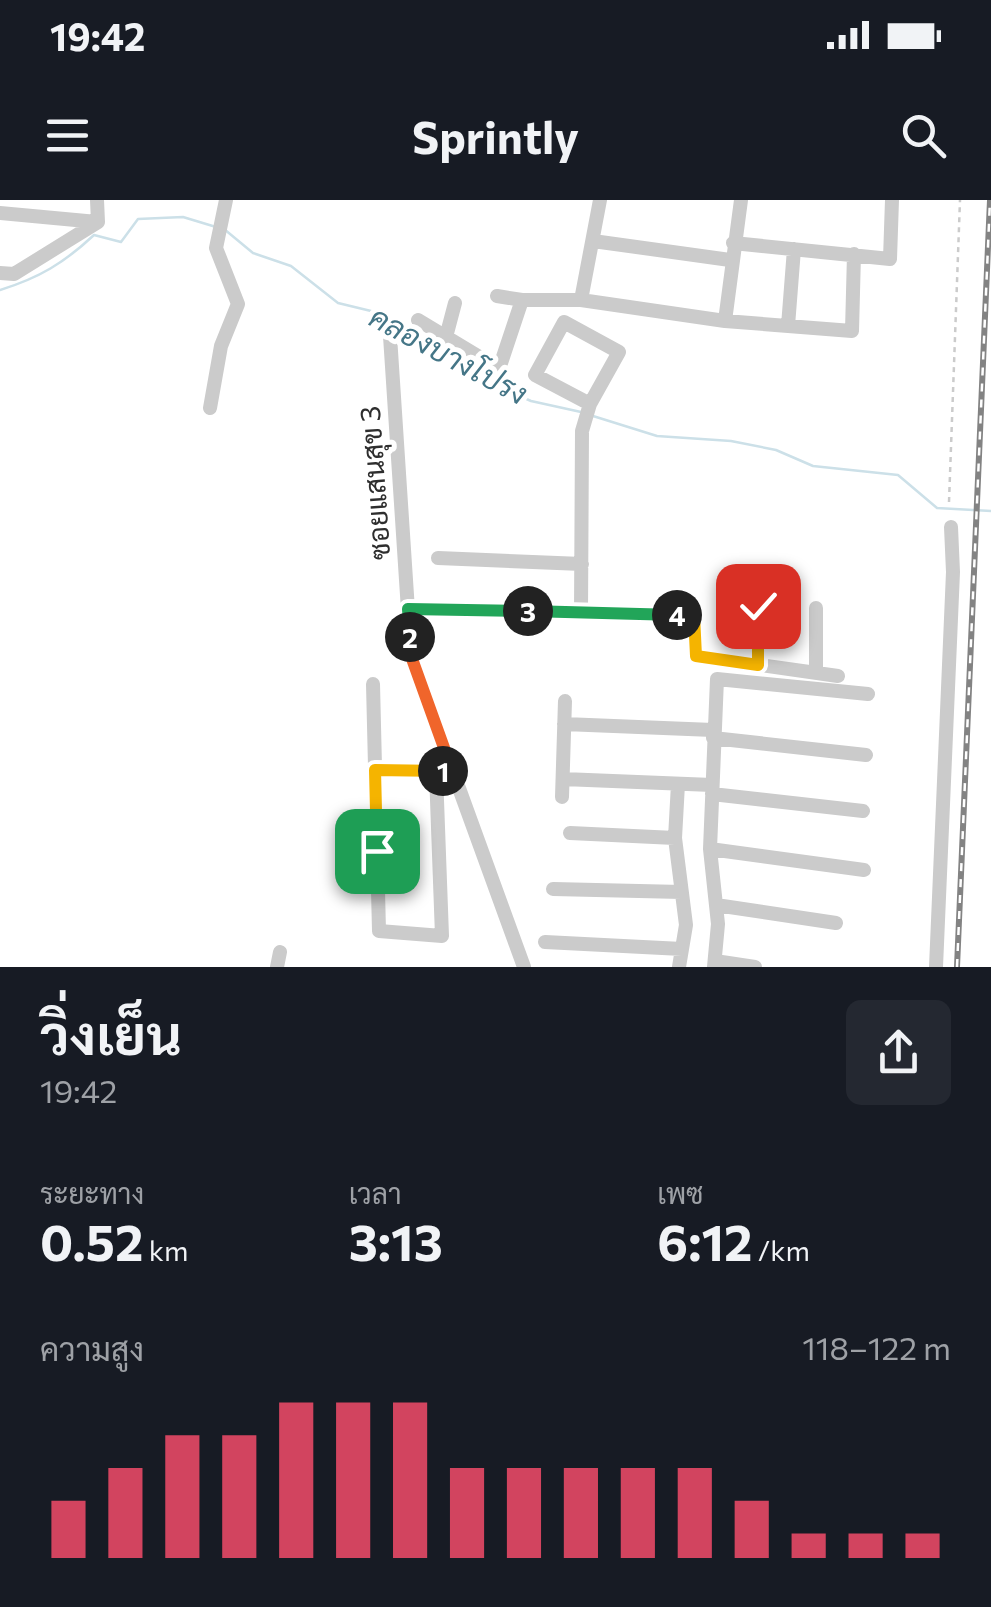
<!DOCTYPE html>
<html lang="th">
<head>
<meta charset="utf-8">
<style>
	body { margin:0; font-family:Commissioner,Sarabun,sans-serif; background:#242831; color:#f1f3f6; height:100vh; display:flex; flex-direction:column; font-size:38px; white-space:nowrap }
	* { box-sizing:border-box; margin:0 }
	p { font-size:32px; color:#9ea1a6 }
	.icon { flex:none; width:55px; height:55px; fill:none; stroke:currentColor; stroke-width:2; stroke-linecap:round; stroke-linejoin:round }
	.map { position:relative; height:767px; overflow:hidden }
	.details { display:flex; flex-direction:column; background:#171b24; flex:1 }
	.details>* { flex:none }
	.pin { position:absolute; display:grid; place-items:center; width:85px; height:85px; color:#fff; margin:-42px; border-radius:20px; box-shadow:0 5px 15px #0006 }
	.km { position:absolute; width:50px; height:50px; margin:-25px; border-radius:50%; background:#222; color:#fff; font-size:28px; line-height:50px; text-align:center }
	.round { display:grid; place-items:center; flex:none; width:105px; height:105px; border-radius:15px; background:#242831 }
	.overview { display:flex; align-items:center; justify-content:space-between; height:170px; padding:0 40px }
	h1 { font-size:55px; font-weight:700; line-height:75px }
	.figures { display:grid; grid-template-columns:repeat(3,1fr); gap:15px; height:170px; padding:10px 40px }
	.figures div { display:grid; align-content:center }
	.figures b { font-size:50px; font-weight:700 }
	.figures small { font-size:28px; font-weight:400 }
	.figures p { font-size:28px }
	.chart { height:280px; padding:20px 40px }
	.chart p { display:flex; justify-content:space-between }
	.chart svg { width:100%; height:180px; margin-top:10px; stroke:#d2445f; stroke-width:6 }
	.status { display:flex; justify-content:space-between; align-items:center; height:70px; padding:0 50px; background:#171b24; direction:ltr }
	.status svg { height:28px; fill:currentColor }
	header { display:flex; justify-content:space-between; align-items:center; height:130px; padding:0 40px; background:#171b24; font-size:45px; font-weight:700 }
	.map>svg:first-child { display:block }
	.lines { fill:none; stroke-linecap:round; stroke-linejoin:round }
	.stream { stroke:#cce0e8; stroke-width:2.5 }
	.path { stroke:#cbcbcb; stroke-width:2.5; stroke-dasharray:5 5; stroke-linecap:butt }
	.minor { stroke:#cbcbcb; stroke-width:14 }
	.rail-casing { stroke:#838383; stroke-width:6 }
	.rail { stroke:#fff; stroke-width:2.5; stroke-dasharray:8; stroke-linecap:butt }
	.split-1-casing { stroke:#fff; stroke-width:20 }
	.split-2-casing { stroke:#fff; stroke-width:20 }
	.split-3-casing { stroke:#fff; stroke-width:20 }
	.split-4-casing { stroke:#fff; stroke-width:20 }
	.split-5-casing { stroke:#fff; stroke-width:20 }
	.split-1 { stroke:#f5b400; stroke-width:12 }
	.split-2 { stroke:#f0652b; stroke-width:12 }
	.split-3 { stroke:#22a559; stroke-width:12 }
	.split-4 { stroke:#22a559; stroke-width:12 }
	.split-5 { stroke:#f5b400; stroke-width:12 }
	.labels { text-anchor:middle; stroke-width:10; stroke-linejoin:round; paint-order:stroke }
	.street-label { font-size:28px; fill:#2e2e2e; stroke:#fff }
	.water-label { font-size:30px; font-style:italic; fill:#457687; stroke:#fff }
</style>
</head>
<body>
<div class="status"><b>19:42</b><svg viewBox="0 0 49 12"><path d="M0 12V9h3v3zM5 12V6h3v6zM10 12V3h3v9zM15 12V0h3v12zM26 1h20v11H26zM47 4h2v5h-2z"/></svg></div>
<header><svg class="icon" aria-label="menu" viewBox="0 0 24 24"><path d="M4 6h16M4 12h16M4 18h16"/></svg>Sprintly<svg class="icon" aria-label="search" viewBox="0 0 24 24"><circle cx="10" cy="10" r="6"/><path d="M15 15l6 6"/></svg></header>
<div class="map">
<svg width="991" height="767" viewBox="0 0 991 767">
	<rect width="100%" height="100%" fill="#fff"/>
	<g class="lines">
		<path class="stream" d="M224,29L253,53L291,66L338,103L371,111L504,189L531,201L581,212
			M0,90C39,78 64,63 94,35L121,42L138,19L183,17L216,27
			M593,216L657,236L731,241L776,250L813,266L898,275L937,308L991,311"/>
		<path class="path" d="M949,302L960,0"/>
		<path class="minor" d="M0,13L97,22
			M593,41L730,60
			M733,43L890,59L892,0
			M0,73L14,74L98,22L97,0
			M497,96L522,100
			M581,100L600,0
			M418,120L496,167L500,166L522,100H581L725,121L852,131L854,54
			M725,121L741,0
			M564,122L619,152L590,204L535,175Z
			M788,126L794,49
			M390,136L411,456L524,767
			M446,137L455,103
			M210,208L221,146L238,104L216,48L226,0
			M438,358L582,364
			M408,409L694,415L696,456L838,476
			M581,412L582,231L590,204
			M758,465V406
			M816,473V408
			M373,484L379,731L442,736L436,573
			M564,524L713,530
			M713,538L866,555
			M375,571H444
			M563,579L712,585
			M678,584L675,638L686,725L679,767
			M712,594L863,611
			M562,597L565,501
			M570,633L675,638
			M710,649L864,670
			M553,689L682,692
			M716,705L836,723
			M545,742L682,749
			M715,761L755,767
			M277,767L280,752
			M714,767L718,724L710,649L717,479L868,494
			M936,767L953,372L951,327"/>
		<g class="rail-casing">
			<path id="rail" d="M957,767L990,0"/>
		</g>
		<use href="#rail" class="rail"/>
	</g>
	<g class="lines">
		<g class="split-1-casing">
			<path id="split-1" d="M377,651L375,570L443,571"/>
		</g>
		<g class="split-2-casing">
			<path id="split-2" d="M410,437L411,456L452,570L443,571"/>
		</g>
		<g class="split-3-casing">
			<path id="split-3" d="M410,437L408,409L528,411"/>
		</g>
		<g class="split-4-casing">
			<path id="split-4" d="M528,411L677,415"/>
		</g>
		<g class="split-5-casing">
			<path id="split-5" d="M677,415H694L696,456L758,465V406"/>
		</g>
		<use href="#split-1" class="split-1"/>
		<use href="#split-2" class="split-2"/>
		<use href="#split-3" class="split-3"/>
		<use href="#split-4" class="split-4"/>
		<use href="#split-5" class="split-5"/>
	</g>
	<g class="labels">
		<g class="street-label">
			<text transform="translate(375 283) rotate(-94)" y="10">ซอยแสนสุข 3</text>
		</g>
		<g class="water-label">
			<text transform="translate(448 156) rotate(28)" y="10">คลองบางโปรง</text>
		</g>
	</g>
</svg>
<div class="pin" style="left:377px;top:651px;background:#1e9e55"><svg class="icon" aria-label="arrive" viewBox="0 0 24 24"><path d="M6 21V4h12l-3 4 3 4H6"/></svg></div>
<div class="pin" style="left:758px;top:406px;background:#d93025"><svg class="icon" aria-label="check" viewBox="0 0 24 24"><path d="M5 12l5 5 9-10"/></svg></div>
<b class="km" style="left:443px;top:571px">1</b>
<b class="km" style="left:410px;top:437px">2</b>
<b class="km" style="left:528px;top:411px">3</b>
<b class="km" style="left:677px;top:415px">4</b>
</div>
<section class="details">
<div class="overview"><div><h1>วิ่งเย็น</h1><p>19:42</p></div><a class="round"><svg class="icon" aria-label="share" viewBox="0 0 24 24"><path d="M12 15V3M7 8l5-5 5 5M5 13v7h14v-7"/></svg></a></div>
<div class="figures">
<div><p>ระยะทาง</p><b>0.52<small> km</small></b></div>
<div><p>เวลา</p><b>3:13</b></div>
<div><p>เพซ</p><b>6:12<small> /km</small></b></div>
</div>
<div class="chart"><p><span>ความสูง</span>118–122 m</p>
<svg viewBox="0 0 160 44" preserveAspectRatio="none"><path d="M5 44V30M15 44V22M25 44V14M35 44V14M45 44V6M55 44V6M65 44V6M75 44V22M85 44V22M95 44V22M105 44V22M115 44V22M125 44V30M135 44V38M145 44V38M155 44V38"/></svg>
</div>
</section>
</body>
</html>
